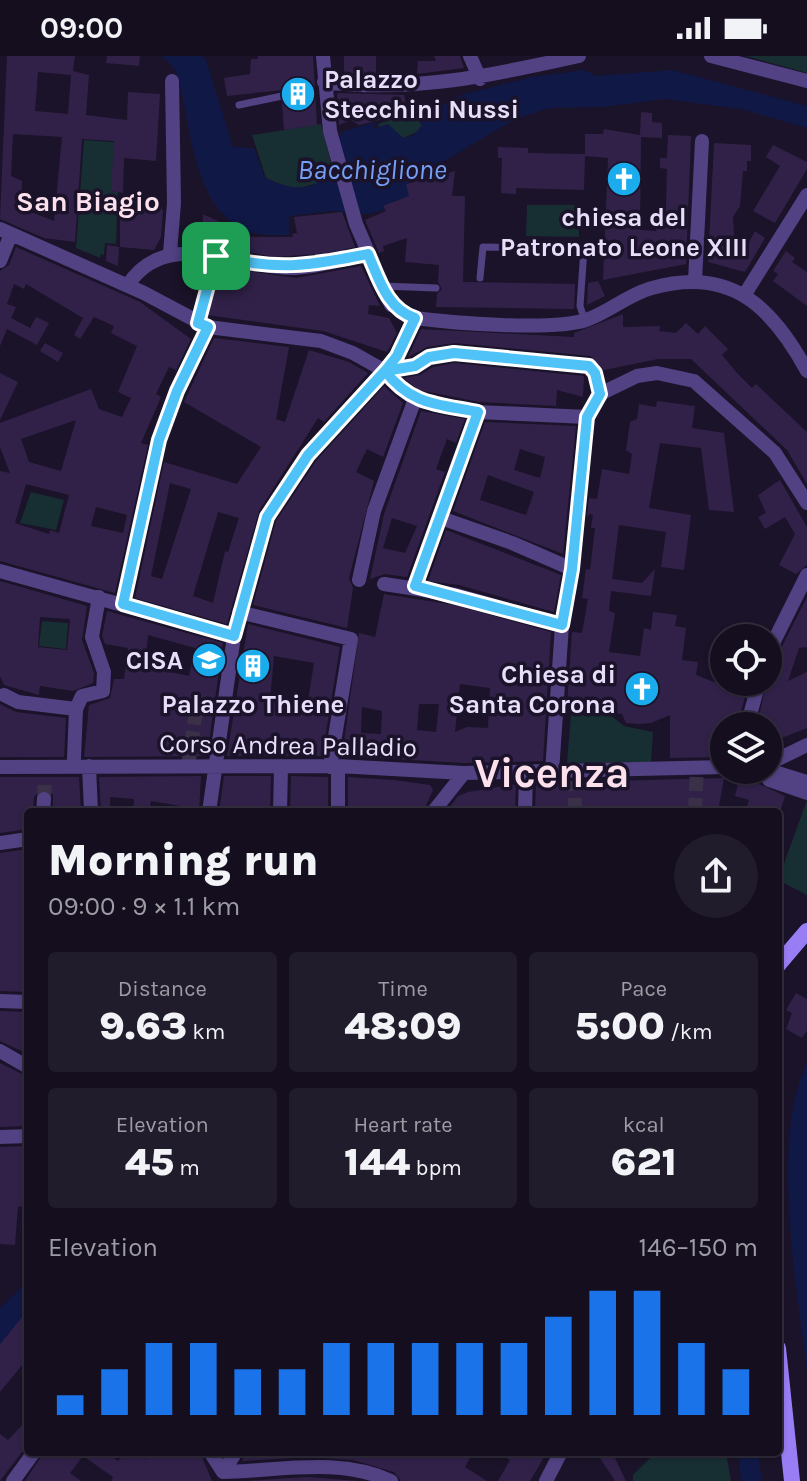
<!DOCTYPE html>
<html lang="en">
<head>
<meta charset="utf-8">
<style>
	body { margin:0; font-family:Karla,sans-serif; background:#211c2c; color:#f1f3f6; height:100vh; display:flex; flex-direction:column; font-size:30px; white-space:nowrap }
	* { box-sizing:border-box; margin:0 }
	p { font-size:26px; color:#9d9ca4 }
	.icon { flex:none; width:44px; height:44px; fill:none; stroke:currentColor; stroke-width:2; stroke-linecap:round; stroke-linejoin:round }
	.map { position:relative; flex:1; overflow:hidden }
	.panel { position:absolute; left:24px; top:752px; width:758px; height:648px; display:flex; flex-direction:column; background:#140e1f; border-radius:8px; box-shadow:0 2px 6px #0004,0 0 0 2px #332e3d }
	.panel>* { flex:none }
	.tools { position:absolute; left:710px; top:568px; display:grid; gap:16px }
	.tools a { display:grid; place-items:center; width:72px; height:72px; border-radius:50%; background:#140e1f; box-shadow:0 2px 6px #0004,0 0 0 2px #332e3d; font-size:40px }
	.pin { position:absolute; display:grid; place-items:center; width:68px; height:68px; color:#fff; margin:-34px; border-radius:16px; box-shadow:0 4px 12px #0006 }
	.round { display:grid; place-items:center; flex:none; width:84px; height:84px; border-radius:42px; background:#211c2c }
	.overview { display:flex; align-items:center; justify-content:space-between; height:136px; padding:0 24px }
	h1 { font-size:44px; font-weight:800; line-height:60px }
	.metrics { display:grid; grid-template-columns:repeat(3,1fr); gap:12px; height:136px; padding:8px 24px }
	.metrics div { display:grid; align-content:center; border-radius:8px; background:#211c2c; text-align:center }
	.metrics b { font-size:40px; font-weight:800 }
	.metrics small { font-size:22px; font-weight:400 }
	.metrics p { font-size:22px }
	.chart { height:224px; padding:16px 24px }
	.chart p { display:flex; justify-content:space-between }
	.chart svg { width:100%; height:144px; margin-top:8px; stroke:#1a73e8; stroke-width:6 }
	.status { display:flex; justify-content:space-between; align-items:center; height:56px; padding:0 40px; background:#140e1f; direction:ltr }
	.status svg { height:22px; fill:currentColor }
	.map>svg:first-child { display:block }
	.green { fill:#172e33 }
	.water { fill:#101846 }
	.building { fill:#312149; fill-rule:evenodd }
	.lines { fill:none; stroke-linecap:round; stroke-linejoin:round }
	.street-tunnel { stroke:#3a3149; stroke-width:14; stroke-dasharray:14 7; stroke-linecap:butt }
	.lane { stroke:#524284; stroke-width:7 }
	.street { stroke:#524284; stroke-width:14 }
	.secondary { stroke:#987df4; stroke-width:16 }
	.route-casing { stroke:#fff; stroke-width:16 }
	.route { stroke:#4fc3f7; stroke-width:10 }
	.labels { text-anchor:middle; stroke-width:7; stroke-linejoin:round; paint-order:stroke }
	.poi-label { font-size:26px; font-weight:bold; fill:#e8defc; stroke:#1b1329 }
	.street-label { font-size:26px; fill:#e8defc; stroke:#1b1329 }
	.water-label { font-size:28px; font-style:italic; fill:#759ff4; stroke:#1b1329 }
	.neighbourhood-label { font-size:28px; font-weight:bold; fill:#fce0ec; stroke:#1b1329 }
	.town-label { font-size:42px; font-weight:bold; fill:#fce0ec; stroke:#1b1329 }
</style>
</head>
<body>
<div class="status"><b>09:00</b><svg viewBox="0 0 49 12"><path d="M0 12V9h3v3zM5 12V6h3v6zM10 12V3h3v9zM15 12V0h3v12zM26 1h20v11H26zM47 4h2v5h-2z"/></svg></div>
<div class="map">
<svg width="807" height="1425" viewBox="0 0 807 1425">
	<rect width="100%" height="100%" fill="#1b1329"/>
	<path class="green" d="M746,0H807V17Z
		M411,56L422,69L419,75L403,82L388,69L379,71L378,68Z
		M321,68L332,111L318,127L292,134L266,122L252,79Z
		M84,84L124,87L111,135L118,136L116,188L105,187L104,199L101,198L100,202L76,192Z
		M527,149H579V181L526,180Z
		M31,436L64,444L56,474L20,467Z
		M42,565L68,567L66,593L39,590Z
		M597,657L609,658L624,670L653,676L651,706L567,707L571,658L592,660Z
		M807,744V839L778,824Z
		M656,1396H726L731,1425H633V1419Z"/>
	<path class="water" d="M161,0H202L206,4L233,91L254,92L265,122C315,145 333,125 341,76L376,66L373,73L388,68L403,82L413,80L422,69L411,56L437,53L461,39L531,21L584,14L596,20L672,14L807,50V72L741,53L665,43L603,51L550,52L515,63L406,128L410,141L397,144L399,150L369,158L332,155L289,160V179C279,179 267,180 257,178C202,165 193,95 184,49C180,30 179,11 161,0Z
		M807,1008V1314C797,1234 770,1080 807,1008Z
		M28,1225V1255L0,1288V1252Z
		M738,1396H758L762,1425H741Z"/>
	<path class="building" d="M7,0H75L73,15L89,19L86,59L127,64L128,36L160,38L156,105L124,102L123,137L111,135L114,85L82,83L75,186L44,182L0,163ZM38,16L71,19L68,58L35,55ZM13,78L62,81L54,165L21,152L22,125L11,120Z
		M107,0H140L139,10L106,7Z
		M258,0H313L317,69L284,74L282,47L288,39L283,34L227,40L224,22L250,18L251,3H258Z
		M344,0H376V19L344,18Z
		M434,0H460L464,12L417,18L418,5H436Z
		M337,37L404,39L408,57L359,69L351,64L339,69Z
		M641,56L652,57V66L662,67V82L641,81L640,174L656,175L657,151H666L667,113L660,112V102H667L668,79L691,80L686,208L603,224L608,102L585,100L584,134L516,132V138L501,137L502,102H498V91L528,92V97L585,98V78H603L604,73L640,79Z
		M714,87L751,89V105H747V115H743L740,150L733,161L734,179L748,188L755,175L765,182L745,216L708,206Z
		M773,89L807,106V113L775,167L753,155L780,110L766,101Z
		M455,115L452,140H465L463,226L575,228L574,253L436,251L437,238L442,233L438,226L439,209L405,206L407,182L383,190L384,195L379,197L365,164L386,155L383,150L409,140L406,128Z
		M149,147L160,148L163,155L161,181L154,194L120,191V150L145,151Z
		M342,156L355,191L329,197L274,201L202,187L203,158L252,181H293L292,178L297,177L294,161Z
		M107,189L119,191L118,210L106,205Z
		M16,191L140,246L191,283L176,314L169,311L156,338L161,341L141,387L148,389L115,537L0,505V415L10,417L0,391V367L91,333L99,353L122,361L131,342L118,336L137,290L111,277L114,270L94,261L80,283L74,279L83,262L26,228L24,233L14,228L7,248L16,251L11,262L30,272L36,261L49,267L37,289L7,273L0,290V215L9,209ZM76,364L61,415L29,406L21,383ZM26,428L69,439L59,477L50,474L49,478L15,467ZM96,451L127,459L123,477L91,470Z
		M786,195L795,202L792,206L807,216V250L773,225L778,218L773,215Z
		M361,210L380,250L369,249L368,258L389,262L397,277L387,296L323,275L207,259L220,211L296,222Z
		M598,225L605,240L587,249L588,227Z
		M623,258V271L660,270L659,275L676,277L686,267L698,278L705,270L728,293L722,299L737,317L752,332L756,328L807,376V428L787,394L691,303H658L604,314L590,300L455,287L427,291L408,301L421,273L574,281V277Z
		M214,282L289,291L276,363L285,366L309,294L349,306L368,317L324,366L318,362L259,455L227,568L135,542L164,406L237,428L261,391L184,346ZM170,427L191,433L162,523L151,520ZM218,456L239,462L228,496L225,495L213,547L193,540Z
		M45,287L63,297L58,306L40,295Z
		M454,307L584,320L583,341L557,334L556,350L479,346L419,334L403,322L420,319L433,311Z
		M0,317L18,326L0,364Z
		M384,330L403,347L383,401L367,393L356,416L374,425L349,522L353,532L347,572L253,549L276,465L316,405Z
		M657,345L695,350L692,372L724,377L734,456L709,454L701,392L660,387L649,452L691,459L684,514L661,511L666,476L619,469L612,523L642,527L655,513L651,540L611,535L609,555L615,557L609,596L640,600L644,572L651,574L653,556L677,559L675,570L686,572L682,604L698,606L696,619L714,626H749L737,670H724V701L670,702V659L651,667L639,668L626,667L622,658L613,657L609,652L567,649L572,576L582,577L588,543L582,542L586,513L590,514L595,472H591L593,459L589,458L587,462L589,442L597,443L602,413L629,418L632,398L626,394L630,366L637,363L639,348L656,351Z
		M421,355L465,363L456,387L447,383L436,413L445,416L407,521L385,518L370,523L384,458ZM392,462L417,470L405,497L383,492Z
		M485,366L576,370L563,498L453,455ZM520,393L545,401L540,422L514,414ZM488,419L534,436L526,459L480,444Z
		M780,424L807,471V509L796,518L779,509L795,478L785,461L765,473L758,461L766,457L758,439Z
		M446,474L561,519L554,556L459,529L428,525Z
		M0,525L87,550L82,584L94,617L93,627L73,635L40,630L39,639L4,629L0,620ZM40,561L70,563L67,594L38,591Z
		M384,538L454,549L551,576L543,705L464,707L342,700L359,577L375,581ZM460,628L490,632L488,672L467,671L455,676ZM419,648H439L436,676L417,674ZM362,651L382,655L381,678L361,677Z
		M807,541V591L799,592L788,625L807,616V672L779,683L782,690L768,696V670H757L768,618Z
		M107,555L223,587L207,700L84,701L89,649L110,642L114,623H124L128,592L105,588L102,580ZM148,579L195,592L189,620L145,611Z
		M248,568L340,591L322,700H227ZM274,600L314,607L307,651L270,644Z
		M0,648L16,656L66,662L64,701H0Z
		M740,719L785,740L780,756H745L749,744L735,740Z
		M201,720L199,756H185L186,751L151,745L149,756H133L134,743L110,741V756H101L99,721Z
		M224,720H271L270,756H219Z
		M291,720L328,721V756H290Z
		M0,721H79L81,756H53V738L40,734L34,741L33,756H28V773L0,777Z
		M348,721L394,724L430,729L433,734L423,756H348Z
		M724,722L718,756H535L536,727Z
		M516,728L515,756H446L458,740L468,736Z
		M28,793V936L0,935V797Z
		M796,937L807,943V975L802,982L786,973L792,957L786,954Z
		M0,955L28,956V998L0,985Z
		M0,1007L28,1021V1070L0,1071Z
		M28,1090V1149L18,1151L15,1189L0,1188V1091Z
		M28,1254V1302L0,1336V1288Z
		M28,1363V1388L0,1425V1378L8,1384Z
		M44,1396H106L118,1405L126,1396H140L145,1403L153,1396H200L212,1425H111L113,1421L83,1400L70,1417L81,1425H25Z
		M246,1396H473L465,1411L487,1425H401L394,1416L353,1404L309,1401L242,1405Z
		M497,1396H547L530,1425H498L510,1404Z
		M596,1396H612L626,1425H615Z
		M309,1421L358,1425H246L288,1422Z"/>
	<g class="lines">
		<path class="street-tunnel" d="M188,710L196,655L201,651L225,653
			M44,743L45,723
			M575,756V725
			M695,756L697,711"/>
		<path class="lane" d="M239,49L282,40
			M480,222L483,191L584,193L580,250L585,265
			M382,230L436,232
			M198,267L216,200"/>
		<path class="street" d="M323,0L330,75L356,168L391,249
			M470,0L480,23
			M711,0L807,25
			M324,26C412,37 494,19 579,0
			M0,173L144,237L208,271L321,285L353,297L385,315L397,330L415,343L478,356L587,361
			M170,197L174,147L172,25
			M0,205L11,178
			M695,225L702,85
			M128,229C166,170 239,213 295,212C318,211 344,203 368,198
			M745,238L807,139
			M389,243L402,257L415,262C452,267 552,275 586,264C609,256 629,238 652,232C730,210 772,250 807,315
			M385,315L415,310L429,301L454,297L589,310L595,317L600,338
			M441,462L512,487L572,513
			M0,515L234,580
			M359,524L374,455L415,343
			M384,528L456,539L562,569
			M415,530L478,356
			M123,548L159,384L177,335L208,271
			M239,556L351,583L330,711
			M768,597L807,519
			M4,639L18,646L76,653
			M747,670L759,626
			M807,689L774,705L769,724L807,737
			M74,702L76,653L82,640L103,635L104,616L92,581L99,541
			M89,710L91,756
			M338,710V756
			M0,711L338,710L464,717L724,711
			M768,714L807,726
			M552,716L562,569L572,513L587,361L600,338L637,320L657,317L694,325L775,397L807,447
			M43,756L44,743
			M209,756L234,580L267,461L308,399L397,300L415,262
			M280,756L281,710
			M433,756L464,717
			M525,756L526,717
			M0,787L28,783
			M0,945L28,946
			M0,995L28,1011
			M0,1081L28,1080
			M210,1396L223,1416
			M223,1416C279,1415 339,1401 391,1425
			M223,1416L236,1396
			M13,1425L34,1396
			M546,1425L561,1396"/>
		<path class="secondary" d="M778,909L807,875
			M778,1292L792,1425"/>
	</g>
	<g class="lines">
		<g class="route-casing">
			<path id="route" d="M216,200L198,267L208,271L177,335L159,384L123,548L234,580L267,461L308,399L385,315C411,349 438,348 478,356L415,530L562,569L572,513L587,361L600,338L595,317L589,310L454,297L429,301L415,310L385,315L397,300L415,262C387,253 379,223 368,198C305,210 279,215 216,200"/>
		</g>
		<use href="#route" class="route"/>
	</g>
	<defs>
		<g id="building-disc" transform="scale(1.8)"><circle r="9.5" fill="#1aaced" stroke="#1b1329"/><path d="M-4-6H4V6H1V3H-1V6H-4ZM-2.5-4.3h1.7v1.8h-1.7ZM.8-4.3h1.7v1.8H.8ZM-2.5-1h1.7V.8h-1.7ZM.8-1h1.7V.8H.8Z" fill="#fff"/></g>
		<g id="church-disc" transform="scale(1.8)"><circle r="9.5" fill="#1aaced" stroke="#1b1329"/><path d="M-1.2-6h2.4v3.5h3.3v2.4h-3.3V6h-2.4V-.1h-3.3v-2.4h3.3Z" fill="#fff"/></g>
		<g id="school-disc" transform="scale(1.8)"><circle r="9.5" fill="#1aaced" stroke="#1b1329"/><path d="M0-5L7-2L0 1L-7-2ZM-4 1L0 2.5L4 1V4Q0 6-4 4Z" fill="#fff"/></g>
	</defs>
	<g fill-rule="evenodd">
		<use href="#building-disc" x="298" y="38"/>
		<use href="#church-disc" x="624" y="123"/>
		<use href="#school-disc" x="209" y="604"/>
		<use href="#building-disc" x="253" y="610"/>
		<use href="#church-disc" x="642" y="633"/>
	</g>
	<g class="labels">
		<g class="poi-label">
			<text x="324" y="32" text-anchor="start">Palazzo<tspan x="324" dy="30">Stecchini Nussi</tspan></text>
			<text x="624" y="170">chiesa del<tspan x="624" dy="30">Patronato Leone XIII</tspan></text>
			<text x="183" y="613" text-anchor="end">CISA</text>
			<text x="616" y="627" text-anchor="end">Chiesa di<tspan x="616" dy="30">Santa Corona</tspan></text>
			<text x="253" y="657">Palazzo Thiene</text>
		</g>
		<g class="street-label">
			<text transform="translate(288 689) rotate(1)" y="9">Corso Andrea Palladio</text>
		</g>
		<g class="water-label">
			<text x="372" y="123">Bacchiglione</text>
		</g>
		<g class="neighbourhood-label">
			<text x="88" y="155">San Biagio</text>
		</g>
		<g class="town-label">
			<text x="552" y="731">Vicenza</text>
		</g>
	</g>
</svg>
<div class="tools">
<a><svg class="icon" aria-label="locate" viewBox="0 0 24 24"><circle cx="12" cy="12" r="6"/><path d="M12 2v4M12 18v4M2 12h4M18 12h4"/></svg></a>
<a><svg class="icon" aria-label="layers" viewBox="0 0 24 24"><path d="M12 4l9 5-9 5-9-5zM3 14l9 5 9-5"/></svg></a>
</div>
<div class="pin" style="left:216px;top:200px;background:#1e9e55"><svg class="icon" aria-label="arrive" viewBox="0 0 24 24"><path d="M6 21V4h12l-3 4 3 4H6"/></svg></div>
<section class="panel">
<div class="overview"><div><h1>Morning run</h1><p>09:00 · 9 × 1.1 km</p></div><a class="round"><svg class="icon" aria-label="share" viewBox="0 0 24 24"><path d="M12 15V3M7 8l5-5 5 5M5 13v7h14v-7"/></svg></a></div>
<div class="metrics">
<div><p>Distance</p><b>9.63<small> km</small></b></div>
<div><p>Time</p><b>48:09</b></div>
<div><p>Pace</p><b>5:00<small> /km</small></b></div>
</div>
<div class="metrics">
<div><p>Elevation</p><b>45<small> m</small></b></div>
<div><p>Heart rate</p><b>144<small> bpm</small></b></div>
<div><p>kcal</p><b>621</b></div>
</div>
<div class="chart"><p><span>Elevation</span>146–150 m</p>
<svg viewBox="0 0 160 44" preserveAspectRatio="none"><path d="M5 44V38M15 44V30M25 44V22M35 44V22M45 44V30M55 44V30M65 44V22M75 44V22M85 44V22M95 44V22M105 44V22M115 44V14M125 44V6M135 44V6M145 44V22M155 44V30"/></svg>
</div>
</section>
</div>
</body>
</html>
